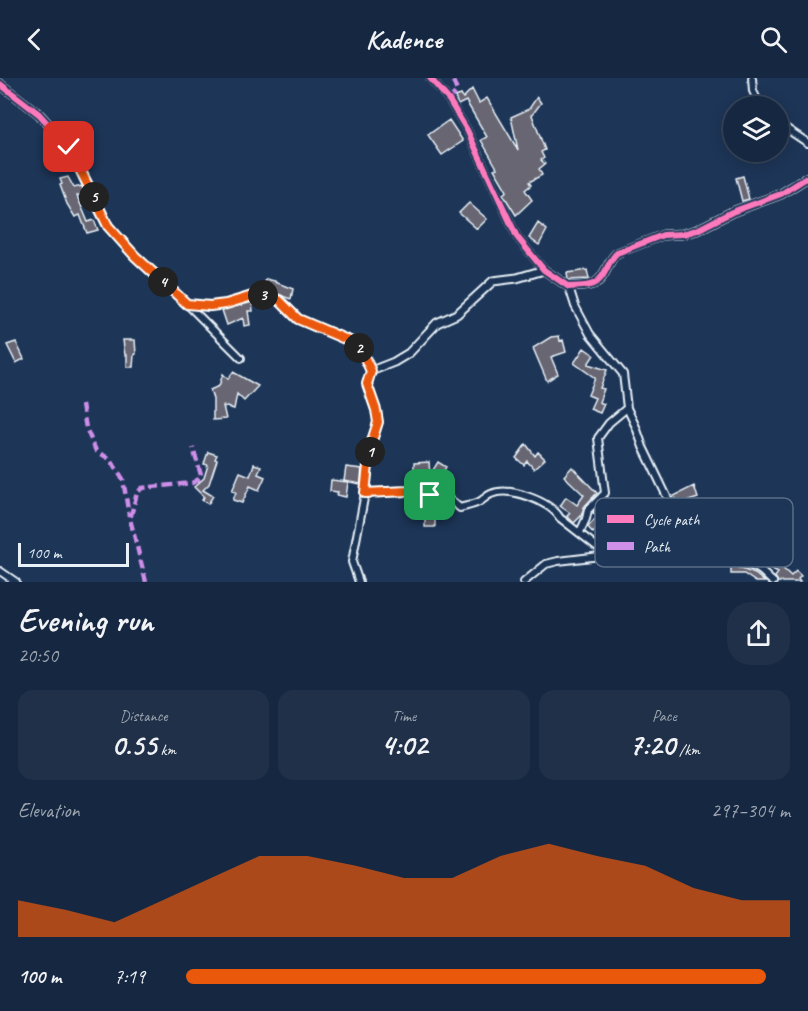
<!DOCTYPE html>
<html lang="en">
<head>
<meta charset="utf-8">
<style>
	body { margin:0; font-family:Caveat,sans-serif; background:#1f3048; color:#f1f3f6; height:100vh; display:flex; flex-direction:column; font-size:22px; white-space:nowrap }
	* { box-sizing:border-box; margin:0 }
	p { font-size:20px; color:#9ea6b1 }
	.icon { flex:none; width:33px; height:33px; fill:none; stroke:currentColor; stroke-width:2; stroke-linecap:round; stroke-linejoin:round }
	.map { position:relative; height:504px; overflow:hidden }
	.details { display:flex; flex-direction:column; background:#162841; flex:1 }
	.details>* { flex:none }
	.tools { position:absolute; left:723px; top:18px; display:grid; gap:12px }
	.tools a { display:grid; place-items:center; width:66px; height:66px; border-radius:50%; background:#162841; box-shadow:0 3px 15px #0003,0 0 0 2px #35445a; font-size:30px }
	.scale { position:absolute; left:18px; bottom:15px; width:111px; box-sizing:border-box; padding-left:6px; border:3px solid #e8f1f8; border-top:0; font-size:16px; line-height:21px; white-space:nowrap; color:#e8f1f8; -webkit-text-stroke:4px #1d3557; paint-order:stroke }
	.pin { position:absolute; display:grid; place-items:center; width:51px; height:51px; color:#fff; margin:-26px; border-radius:12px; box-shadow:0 3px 9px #0006 }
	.km { position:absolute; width:30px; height:30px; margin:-15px; border-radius:50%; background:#222; color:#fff; font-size:16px; line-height:30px; text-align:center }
	.round { display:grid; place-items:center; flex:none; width:63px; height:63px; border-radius:24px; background:#1f3048 }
	.head { display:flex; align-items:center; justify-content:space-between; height:102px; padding:0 18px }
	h1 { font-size:33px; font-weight:800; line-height:45px }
	.stats { display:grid; grid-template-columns:repeat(3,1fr); gap:9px; height:102px; padding:6px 18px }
	.stats div { display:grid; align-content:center; border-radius:15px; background:#1f3048; text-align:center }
	.stats b { font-size:30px; font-weight:800 }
	.stats small { font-size:16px; font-weight:400 }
	.stats p { font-size:16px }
	.chart { height:168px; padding:12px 18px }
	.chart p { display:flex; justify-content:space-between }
	.chart svg { width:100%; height:108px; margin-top:6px; fill:#ea580c; opacity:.7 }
	ul { padding:0 18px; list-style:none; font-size:20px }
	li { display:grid; grid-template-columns:96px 72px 1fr; align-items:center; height:45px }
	li i { height:15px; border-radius:8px; background:#ea580c }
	header { display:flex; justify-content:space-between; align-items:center; height:78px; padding:0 18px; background:#162841; font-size:27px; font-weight:800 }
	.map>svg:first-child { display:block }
	.building { fill:#686672; stroke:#e8f1f8; stroke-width:1.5 }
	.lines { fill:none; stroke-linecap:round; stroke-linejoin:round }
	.minor-casing { stroke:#e8f1f8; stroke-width:10 }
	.tertiary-casing { stroke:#e8f1f8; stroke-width:11 }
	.minor { stroke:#1d3557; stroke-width:6 }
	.tertiary { stroke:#1d3557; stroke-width:7 }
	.quiet { stroke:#ce8fe9; stroke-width:4.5; stroke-dasharray:9 4.5; stroke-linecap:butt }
	.cycleway-casing { stroke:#1d3557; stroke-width:10 }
	.cycleway { stroke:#fd7abc; stroke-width:6 }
	.route-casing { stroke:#fff; stroke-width:12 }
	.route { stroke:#ea580c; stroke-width:8 }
	.key { fill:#1d3557; stroke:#5a6d87; stroke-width:1.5 }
	.key-label { font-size:16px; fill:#e8f1f8 }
</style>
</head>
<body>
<header><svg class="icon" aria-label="back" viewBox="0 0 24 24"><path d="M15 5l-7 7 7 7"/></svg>Kadence<svg class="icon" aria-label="search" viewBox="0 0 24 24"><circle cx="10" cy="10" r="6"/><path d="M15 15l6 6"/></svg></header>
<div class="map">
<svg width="808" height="504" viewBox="0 0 808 504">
	<rect width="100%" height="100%" fill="#1d3557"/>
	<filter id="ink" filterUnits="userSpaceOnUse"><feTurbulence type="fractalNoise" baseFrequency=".0167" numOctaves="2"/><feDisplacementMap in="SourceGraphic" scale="12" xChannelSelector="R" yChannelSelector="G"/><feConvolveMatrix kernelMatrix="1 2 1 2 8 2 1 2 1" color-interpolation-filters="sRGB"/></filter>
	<g filter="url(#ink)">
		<path class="building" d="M472,11L479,25L487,20L518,72L511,39L529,31L537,19L541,25L532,37L545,72L541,74L544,80L541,82L545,86L539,91L542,97L529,104L531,107L525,112L532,122L516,137L503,116L507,113L494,91L497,90L481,62L487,59L466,23L458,27L455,19L461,17L463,20Z
			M449,42L463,63L442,77L428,57Z
			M743,98L749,121L742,123L736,100Z
			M68,99L74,110L82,108L84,116L77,118L88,144L94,142L98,152L87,155L80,137L75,139L67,126L60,107L62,106L60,101Z
			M469,125L487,141L477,151L459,135Z
			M538,145L547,152L539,167L529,160Z
			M587,192L589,201L568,202L567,195Z
			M266,201L275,203V204L293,211L291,221L267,213L264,208Z
			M252,224L253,233H248L250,247L244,248L243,240L227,247L222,232Z
			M559,258L560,263L563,262L566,274L551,279L558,296L547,303L533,270L551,259Z
			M123,262H135L136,276L134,277L133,289H127V277H125Z
			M16,264L24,281L16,285L7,267Z
			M584,270L594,277L588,286L607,292L600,310L604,311L599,324L604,326L600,335L590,331L595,320L588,317L595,300L574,285Z
			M233,294L258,308L244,323L237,316L234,331L223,328L226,341L213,342V321L210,312L219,308L223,296L228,301Z
			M526,366L535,378L538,374L545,381L534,391L527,383L524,387L516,380Z
			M208,374L217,377L215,381L217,382L209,406L203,412L213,418L208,426L202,422L204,419L194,409L204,400L208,387L204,386Z
			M429,384L430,397L438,384L446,389L438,402L446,405L445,414L434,413L432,408L419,405L421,395L414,392V385Z
			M254,386L261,388L258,396L265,399L259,412L250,408L242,425L233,422L236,414L232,413L240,394L250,398Z
			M346,389L362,391L361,406L344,403Z
			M572,389L597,415L584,429L581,438L574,445L567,438L570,435L560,428L566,419L577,427L584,417L564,398Z
			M331,402L348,404L346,419L337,417L338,414L330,413Z
			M694,408L698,420L686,424L697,442L687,448L674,418Z
			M417,416L424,417L427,422L435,424V449H425V434L412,433Z
			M598,429L607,439L604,442L615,451L625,441L630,447L620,457L639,456L658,458L657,466L647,468L638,467V470L625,471L614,457L611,461L598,451L593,455L588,449L597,439L593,435Z
			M774,449L783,455L773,469L784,475L778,486L791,498L796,493L801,498L798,501L800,504H778L775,499L778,495L761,486L766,475L760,469L769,459L768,458Z
			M731,487L755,496L765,504H756L744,496H731Z"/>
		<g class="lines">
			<g class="minor-casing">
				<path id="minor" d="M430,0L449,22L467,52L517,159L544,192
					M752,0L753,13L760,28
					M778,45L808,65
					M569,209L575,228L590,256L623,296L627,330L636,349L643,369L687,460C707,484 736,478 758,491C763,494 768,500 773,504
					M187,226L241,280
					M365,415L408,413L414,410L429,412L430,418L447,419L460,430C466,428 473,427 479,424C483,422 486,418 491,416C509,408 550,423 560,440L596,468L603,469L617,477
					M580,454L586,441L588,432L605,415L598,360L609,345L627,330
					M0,493L16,504
					M359,504L352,484L365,415L370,369L378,344L376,332L367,306L371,293
					M524,504L546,486L558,483L609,477L634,479L653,471H685L694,469"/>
			</g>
			<g class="tertiary-casing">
				<path id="tertiary" d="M0,6L39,36L69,69L108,148L135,178L187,226L210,228L226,226L259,216L279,222L298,241L352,264L359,270L365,278L371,293L394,284L409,275L437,245L457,236L493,203L517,200L544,192L569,209C576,208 586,209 593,206C606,201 607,183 617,175L663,157L683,156L697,152L732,134L781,116L808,99"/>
			</g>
			<use href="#minor" class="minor"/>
			<use href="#tertiary" class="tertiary"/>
			<path class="quiet" d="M449,22L457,13L452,0
				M82,327L86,350L96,373L110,381L123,401L129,438
				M146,504L130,441L137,415L142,410L192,405L199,401L201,397L193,370"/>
			<g class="cycleway-casing">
				<path id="cycleway" d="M430,0L449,22L467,52L517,159L544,192L569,209C576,208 586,209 593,206C606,201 607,183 617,175L663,157L683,156L697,152L732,134L781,116L808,99
					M0,6L39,36L69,69L108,148L135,178L187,226L210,228L226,226L259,216L279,222L298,241L352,264L359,270L365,278L371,293"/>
			</g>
			<use href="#cycleway" class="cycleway"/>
		</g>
	</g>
	<g class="lines" filter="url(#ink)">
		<g class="route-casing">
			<path id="route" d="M69,69L108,148L135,178L187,226L210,228L226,226L259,216L279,222L298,241L352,264L360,270L371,293L367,306L376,332L378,344L370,369L365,415L408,413L414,410L429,412L430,417"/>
		</g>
		<use href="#route" class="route"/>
	</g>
	<rect x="595" y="420" width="198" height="69" rx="9" class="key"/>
	<rect x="607" y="437" width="27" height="8" fill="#fd7abc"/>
	<rect x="607" y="464" width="27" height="8" fill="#ce8fe9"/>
	<g class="key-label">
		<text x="644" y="447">Cycle path</text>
		<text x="644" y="474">Path</text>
	</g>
</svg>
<div class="tools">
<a><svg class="icon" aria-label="layers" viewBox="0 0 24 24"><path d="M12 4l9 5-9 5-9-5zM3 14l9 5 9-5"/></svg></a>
</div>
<div class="scale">100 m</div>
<div class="pin" style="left:430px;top:417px;background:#1e9e55"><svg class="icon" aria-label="arrive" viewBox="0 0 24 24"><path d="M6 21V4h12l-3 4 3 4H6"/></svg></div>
<div class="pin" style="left:69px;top:69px;background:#d93025"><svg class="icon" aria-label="check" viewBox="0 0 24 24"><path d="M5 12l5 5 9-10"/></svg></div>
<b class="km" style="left:370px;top:374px">1</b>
<b class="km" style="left:359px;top:270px">2</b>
<b class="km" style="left:263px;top:217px">3</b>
<b class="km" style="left:163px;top:204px">4</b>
<b class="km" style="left:94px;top:119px">5</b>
</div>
<section class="details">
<div class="head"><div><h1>Evening run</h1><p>20:50</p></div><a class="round"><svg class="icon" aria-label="share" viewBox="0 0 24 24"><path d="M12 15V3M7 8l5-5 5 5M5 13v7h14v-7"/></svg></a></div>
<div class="stats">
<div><p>Distance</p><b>0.55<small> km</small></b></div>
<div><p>Time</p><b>4:02</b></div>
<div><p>Pace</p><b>7:20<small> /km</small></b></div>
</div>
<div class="chart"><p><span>Elevation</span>297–304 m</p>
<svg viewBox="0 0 160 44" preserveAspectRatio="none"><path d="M0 44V29L10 33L20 38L30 29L40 20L50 11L60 11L70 15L80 20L90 20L100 11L110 6L120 11L130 15L140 24L150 29L160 29V44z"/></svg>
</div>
<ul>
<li><b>100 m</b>7:19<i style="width:96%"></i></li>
</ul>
</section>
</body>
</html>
